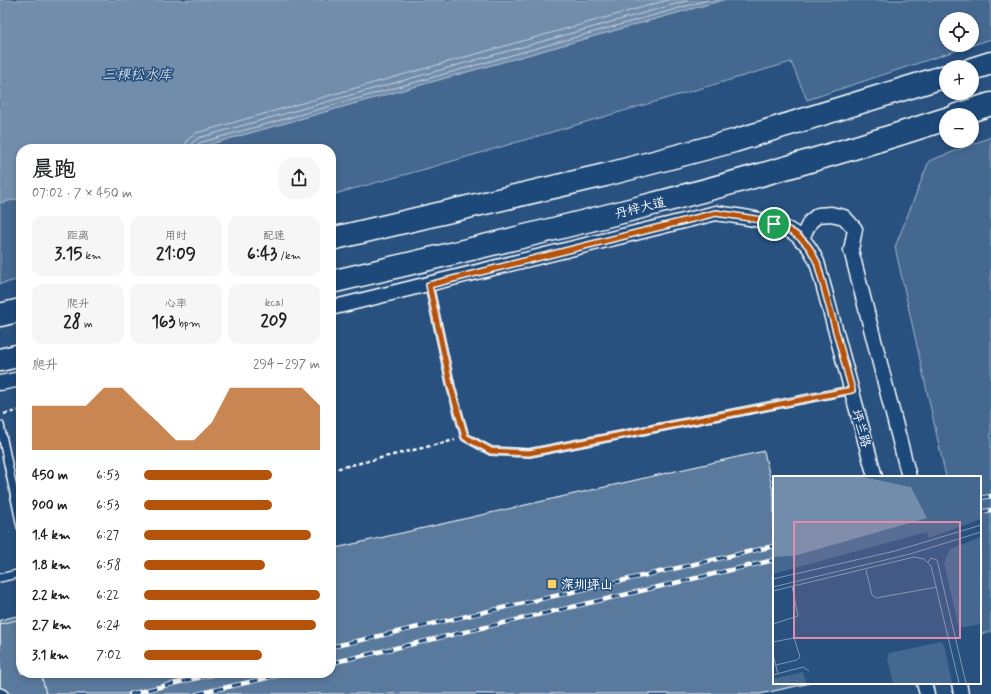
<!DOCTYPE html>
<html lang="zh">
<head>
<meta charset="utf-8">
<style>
	body { margin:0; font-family:Mynerve,"LXGW WenKai TC",sans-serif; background:#f6f6f6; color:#202124; height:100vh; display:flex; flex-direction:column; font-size:15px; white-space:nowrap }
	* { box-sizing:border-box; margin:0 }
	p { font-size:13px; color:#757577 }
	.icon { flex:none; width:22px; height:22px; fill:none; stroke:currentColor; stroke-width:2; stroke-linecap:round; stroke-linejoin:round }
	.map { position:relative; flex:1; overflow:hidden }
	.drawer { position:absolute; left:16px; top:144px; width:320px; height:534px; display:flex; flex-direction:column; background:#fff; border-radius:16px; box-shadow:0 2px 6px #0003 }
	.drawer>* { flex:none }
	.fabs { position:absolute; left:939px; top:12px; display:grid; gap:8px }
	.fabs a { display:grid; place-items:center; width:40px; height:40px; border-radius:50%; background:#fff; box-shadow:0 2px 6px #0003; font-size:20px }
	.pin { position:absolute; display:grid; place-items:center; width:34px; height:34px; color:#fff; margin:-17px; border:2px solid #fff; border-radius:50%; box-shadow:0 1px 4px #0007 }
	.round { display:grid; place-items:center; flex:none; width:42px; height:42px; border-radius:16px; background:#f6f6f6 }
	.head { display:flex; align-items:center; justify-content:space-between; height:68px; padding:0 16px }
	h1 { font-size:22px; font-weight:800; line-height:30px }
	.stats { display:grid; grid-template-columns:repeat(3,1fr); gap:6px; height:68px; padding:4px 16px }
	.stats div { display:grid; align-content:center; border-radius:10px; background:#f6f6f6; text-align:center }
	.stats b { font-size:17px; font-weight:800 }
	.stats small { font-size:11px; font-weight:400 }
	.stats p { font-size:11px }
	.chart { height:112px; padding:8px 16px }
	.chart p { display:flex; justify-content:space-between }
	.chart svg { width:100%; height:72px; margin-top:4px; fill:#b45309; opacity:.7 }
	ul { padding:0 16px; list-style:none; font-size:13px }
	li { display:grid; grid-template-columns:64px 48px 1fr; align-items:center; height:30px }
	li i { height:10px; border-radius:5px; background:#b45309 }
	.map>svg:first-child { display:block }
	.green { fill:#446890; stroke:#a2b4c8; fill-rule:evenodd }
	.water { fill:#718dab; stroke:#aabbcd }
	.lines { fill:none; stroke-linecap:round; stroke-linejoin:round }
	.shore { stroke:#c6d1dd; stroke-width:1 }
	.building { fill:#5a7a9d; stroke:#fff }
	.lane-casing { stroke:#fff; stroke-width:10 }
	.street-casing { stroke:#fff; stroke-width:17 }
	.primary-casing { stroke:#fff; stroke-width:25 }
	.path { stroke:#fff; stroke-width:2.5; stroke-dasharray:4 3; stroke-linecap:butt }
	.lane { stroke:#1f4a7a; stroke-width:7 }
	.street { stroke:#1f4a7a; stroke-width:14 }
	.primary { stroke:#1f4a7a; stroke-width:22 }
	.rail-casing { stroke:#fff; stroke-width:4.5 }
	.rail { stroke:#1f4a7a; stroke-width:3; stroke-dasharray:9; stroke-linecap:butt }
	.route-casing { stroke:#fff; stroke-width:8 }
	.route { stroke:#b45309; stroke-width:5 }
	.poi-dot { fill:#ffd166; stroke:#1f4a7a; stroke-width:1.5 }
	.labels { text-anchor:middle; stroke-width:3; stroke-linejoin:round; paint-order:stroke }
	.street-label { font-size:13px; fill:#fff; stroke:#1f4a7a }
	.poi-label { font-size:13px; font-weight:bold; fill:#fff; stroke:#1f4a7a; text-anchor:start }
	.water-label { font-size:14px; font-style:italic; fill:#d4dde6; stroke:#1f4a7a }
	.inset-road { fill:none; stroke:#7e97b2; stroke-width:1 }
	.view { fill:#e08cad; fill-opacity:0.15; stroke:#e08cad; stroke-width:2 }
	.inset-edge { fill:none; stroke:#fff; stroke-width:2 }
</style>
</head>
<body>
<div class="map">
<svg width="991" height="694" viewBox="0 0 991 694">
	<rect width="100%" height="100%" fill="#28517f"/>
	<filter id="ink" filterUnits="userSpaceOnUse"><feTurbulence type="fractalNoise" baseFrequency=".025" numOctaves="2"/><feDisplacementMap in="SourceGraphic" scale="8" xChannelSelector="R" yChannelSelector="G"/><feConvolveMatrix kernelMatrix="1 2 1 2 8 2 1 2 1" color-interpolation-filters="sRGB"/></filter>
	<g filter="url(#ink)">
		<path class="green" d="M723,0H991V39L807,100L791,62L429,168L331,195V149H193ZM946,19H972V45H946Z
			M991,137V632L980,634V477H946L895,247L929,161Z
			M21,198V279L0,284V203Z"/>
		<path class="water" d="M0,0H723L193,149H21V198L0,203Z"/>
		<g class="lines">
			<path class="shore" d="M185,149L187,140L196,133L668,0
				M191,149L192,143L198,138L690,0
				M196,149L199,143L708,0"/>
		</g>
		<path class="building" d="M764,451L774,496V683H810L760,694H0V624L21,619V673H331V549Z
			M21,615V673H41L46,694H0V620Z"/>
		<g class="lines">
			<g class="lane-casing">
				<path id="lane" d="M429,285L451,387L465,437L491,451L529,453L851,390
					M0,425L21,527
					M0,578L21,573
					M0,692L4,694"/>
			</g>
			<g class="street-casing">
				<path id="street" d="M801,240L810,222L818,215L831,214L844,217L855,229L851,250L909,477
					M331,308L716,213C746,218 787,219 808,246C812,251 814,257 817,262L875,477
					M0,383L21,379
					M924,683L927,694
					M959,683L961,694"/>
			</g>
			<g class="primary-casing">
				<path id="primary" d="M972,69L991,63
					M957,115L991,104
					M331,239L605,175L734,141L946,76
					M331,282C538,234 744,185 946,119
					M0,315L21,310
					M0,360L21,355"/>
			</g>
			<path class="path" d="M4,414L21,410
				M331,470L455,440"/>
			<use href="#lane" class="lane"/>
			<use href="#street" class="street"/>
			<use href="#primary" class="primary"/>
			<g class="rail-casing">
				<path id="rail" d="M980,498L991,496
					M980,512L991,510
					M331,647L774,546
					M331,663L774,560
					M130,694L219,673
					M197,694L289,673"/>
			</g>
			<use href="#rail" class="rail"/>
		</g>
	</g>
	<g class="lines" filter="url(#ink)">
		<g class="route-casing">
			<path id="route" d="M716,213C746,218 787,219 808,246C812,251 814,257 817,262L852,390L529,453L491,451L465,437L451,387L429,285Z"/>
		</g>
		<use href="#route" class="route"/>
	</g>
	<rect class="poi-dot" x="547" y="579" width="10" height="10" rx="2"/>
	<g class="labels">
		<g class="street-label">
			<text transform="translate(640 207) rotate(-14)" y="5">丹梓大道</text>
			<text transform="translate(862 428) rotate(74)" y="5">坪兰路</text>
		</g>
		<g class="poi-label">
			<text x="561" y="589">深圳坪山</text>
		</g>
		<g class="water-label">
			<text x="137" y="79">三棵松水库</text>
		</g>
	</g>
	<g transform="translate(773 476)">
		<rect width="208" height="208" fill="#28517f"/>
		<path d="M91,1H208V43L156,62L154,56L0,98V81L21,80L138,11ZM208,61V148L186,152L171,87L177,73ZM168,166L171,169L179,207H120L114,183L116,177ZM30,196L33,207H0V203Z" fill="#446890"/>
		<path d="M0,1H91L138,11L154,42L21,80L0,81Z" fill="#718dab"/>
		<path class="inset-road" d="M155,86L158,82L164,84L193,207M93,94L99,119L103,122L164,111M0,103L122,75L208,49M0,111L137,78L208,56M0,115L141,81L151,83L158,90L186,207M0,148L25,140L19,110M0,166L21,162L27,181L24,184L3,189M0,178L5,198M0,199L30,191L36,195"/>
		<path class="view" d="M21,46H187V162H21Z"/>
		<rect width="208" height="208" class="inset-edge"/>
	</g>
</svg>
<div class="fabs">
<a><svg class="icon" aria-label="locate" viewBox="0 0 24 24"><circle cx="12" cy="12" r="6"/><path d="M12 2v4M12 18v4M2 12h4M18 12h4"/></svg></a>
<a>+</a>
<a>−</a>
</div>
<div class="pin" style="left:774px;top:224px;background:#1e9e55"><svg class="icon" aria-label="arrive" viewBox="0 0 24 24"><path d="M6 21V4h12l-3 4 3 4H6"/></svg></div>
<section class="drawer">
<div class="head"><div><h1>晨跑</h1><p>07:02 · 7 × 450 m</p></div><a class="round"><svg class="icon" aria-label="share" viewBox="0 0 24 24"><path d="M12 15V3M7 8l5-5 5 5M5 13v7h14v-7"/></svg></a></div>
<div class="stats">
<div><p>距离</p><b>3.15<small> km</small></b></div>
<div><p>用时</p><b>21:09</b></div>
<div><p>配速</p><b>6:43<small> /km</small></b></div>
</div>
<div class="stats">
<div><p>爬升</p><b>28<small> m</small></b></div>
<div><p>心率</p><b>163<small> bpm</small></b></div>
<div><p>kcal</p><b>209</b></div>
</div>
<div class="chart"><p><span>爬升</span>294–297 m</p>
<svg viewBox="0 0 160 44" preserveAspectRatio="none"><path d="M0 44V17L10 17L20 17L30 17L40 6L50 6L60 17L70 27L80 38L90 38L100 27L110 6L120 6L130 6L140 6L150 6L160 17V44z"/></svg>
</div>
<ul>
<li><b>450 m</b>6:53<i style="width:73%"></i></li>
<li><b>900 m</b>6:53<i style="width:73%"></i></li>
<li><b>1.4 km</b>6:27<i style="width:95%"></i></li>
<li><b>1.8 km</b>6:58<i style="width:69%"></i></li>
<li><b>2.2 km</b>6:22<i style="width:100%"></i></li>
<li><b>2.7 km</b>6:24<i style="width:98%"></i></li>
<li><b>3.1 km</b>7:02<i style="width:67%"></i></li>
</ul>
</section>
</div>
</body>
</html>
